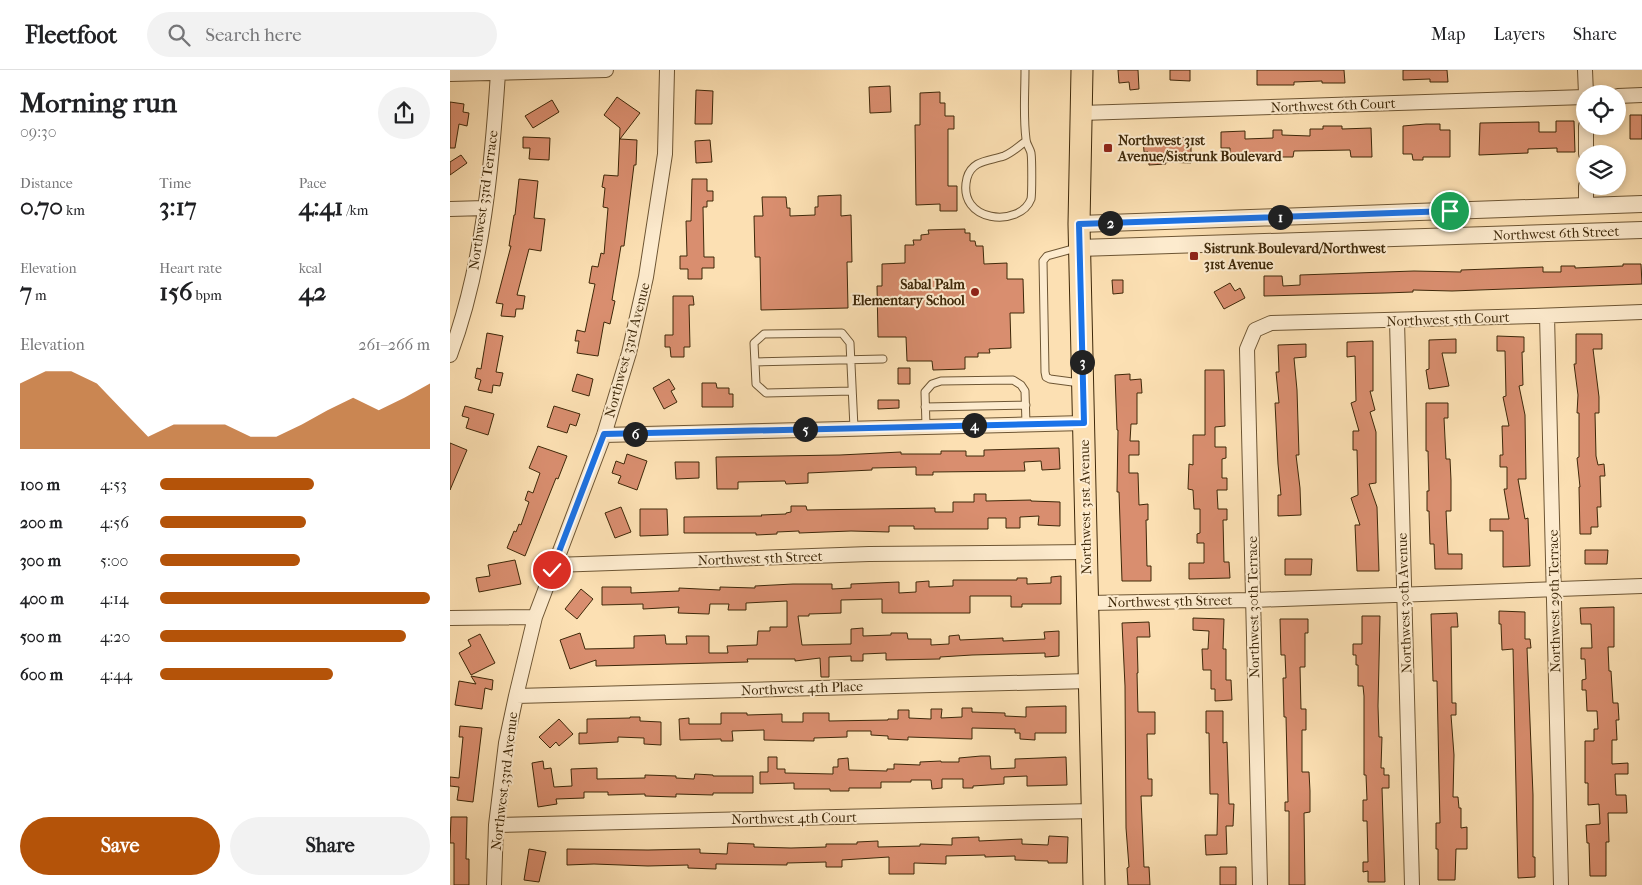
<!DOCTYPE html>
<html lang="en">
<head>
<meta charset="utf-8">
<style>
	body { margin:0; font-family:"IM FELL French Canon",serif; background:#f2f2f2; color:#202124; height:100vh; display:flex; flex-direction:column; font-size:19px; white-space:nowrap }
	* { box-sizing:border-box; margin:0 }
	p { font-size:16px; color:#757577 }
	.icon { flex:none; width:28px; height:28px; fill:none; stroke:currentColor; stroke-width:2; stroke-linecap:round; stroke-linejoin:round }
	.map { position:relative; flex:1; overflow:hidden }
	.drawer { display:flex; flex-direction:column; background:#fff; width:450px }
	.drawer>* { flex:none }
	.fabs { position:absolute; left:1126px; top:15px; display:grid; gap:10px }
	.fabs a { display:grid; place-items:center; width:50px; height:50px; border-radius:50%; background:#fff; box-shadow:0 2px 8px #0003; font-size:25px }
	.pin { position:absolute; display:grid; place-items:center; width:42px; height:42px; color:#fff; margin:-21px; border:2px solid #fff; border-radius:50%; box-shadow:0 1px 5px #0007 }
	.km { position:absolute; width:25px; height:25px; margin:-12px; border-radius:50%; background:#222; color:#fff; font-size:14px; line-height:25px; text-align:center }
	.round { display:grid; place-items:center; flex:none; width:52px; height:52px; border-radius:26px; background:#f2f2f2 }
	.head { display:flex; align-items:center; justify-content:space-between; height:85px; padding:0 20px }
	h1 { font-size:28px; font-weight:700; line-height:38px }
	.figures { display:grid; grid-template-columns:repeat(3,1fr); gap:8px; height:85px; padding:5px 20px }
	.figures div { display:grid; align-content:center }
	.figures b { font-size:25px; font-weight:700 }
	.figures small { font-size:14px; font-weight:400 }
	.figures p { font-size:14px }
	.chart { height:140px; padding:10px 20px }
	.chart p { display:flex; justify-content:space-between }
	.chart svg { width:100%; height:90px; margin-top:5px; fill:#b45309; opacity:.7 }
	.cta { display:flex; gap:10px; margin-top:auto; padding:10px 20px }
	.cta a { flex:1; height:58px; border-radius:30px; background:#b45309; color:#fff; font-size:20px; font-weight:700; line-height:58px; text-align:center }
	.cta a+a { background:#f2f2f2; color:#202124 }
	ul { padding:0 20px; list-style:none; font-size:16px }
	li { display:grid; grid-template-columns:80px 60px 1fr; align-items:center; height:38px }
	li i { height:12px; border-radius:6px; background:#b45309 }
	header { display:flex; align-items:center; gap:30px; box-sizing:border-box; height:70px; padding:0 25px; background:#fff; border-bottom:1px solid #e0e0e0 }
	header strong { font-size:24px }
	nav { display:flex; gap:28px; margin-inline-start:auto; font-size:18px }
	.search { width:350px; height:45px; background:#f2f2f2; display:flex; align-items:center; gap:12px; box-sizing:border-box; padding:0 18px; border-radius:28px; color:#757577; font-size:19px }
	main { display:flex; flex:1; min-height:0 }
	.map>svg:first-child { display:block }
	.building { fill:#d98e6f; stroke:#3e2809 }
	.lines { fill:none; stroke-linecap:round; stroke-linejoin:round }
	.service-casing { stroke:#6e5634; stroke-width:9 }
	.minor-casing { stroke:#6e5634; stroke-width:16 }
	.tertiary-casing { stroke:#6e5634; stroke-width:18 }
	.primary-casing { stroke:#3e2809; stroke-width:23 }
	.service { stroke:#fdebce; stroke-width:7 }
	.minor { stroke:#fdebce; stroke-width:14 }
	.tertiary { stroke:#fdebce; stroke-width:16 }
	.primary { stroke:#fce0b3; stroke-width:21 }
	.route-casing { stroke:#fff; stroke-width:10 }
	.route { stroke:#1a73e8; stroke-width:6 }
	.poi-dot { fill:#8f2418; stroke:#fdebce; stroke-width:2 }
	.labels { text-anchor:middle; stroke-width:4; stroke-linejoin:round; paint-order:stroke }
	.street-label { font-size:14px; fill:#3e2809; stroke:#fdebce }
	.poi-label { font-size:14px; font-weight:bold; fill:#3e2809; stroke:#fdebce; text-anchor:start }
</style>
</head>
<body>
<header>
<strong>Fleetfoot</strong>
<div class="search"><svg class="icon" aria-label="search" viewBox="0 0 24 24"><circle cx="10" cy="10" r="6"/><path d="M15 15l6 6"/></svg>Search here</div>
<nav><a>Map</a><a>Layers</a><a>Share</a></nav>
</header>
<main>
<section class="drawer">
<div class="head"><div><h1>Morning run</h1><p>09:30</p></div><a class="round"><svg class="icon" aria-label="share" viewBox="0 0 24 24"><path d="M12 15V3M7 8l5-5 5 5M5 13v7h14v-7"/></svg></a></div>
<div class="figures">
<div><p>Distance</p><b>0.70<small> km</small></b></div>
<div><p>Time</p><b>3:17</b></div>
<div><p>Pace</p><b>4:41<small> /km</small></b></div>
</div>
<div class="figures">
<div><p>Elevation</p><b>7<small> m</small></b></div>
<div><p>Heart rate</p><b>156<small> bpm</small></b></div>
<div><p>kcal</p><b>42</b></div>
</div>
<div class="chart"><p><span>Elevation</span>261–266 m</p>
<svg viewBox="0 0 160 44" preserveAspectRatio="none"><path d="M0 44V12L10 6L20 6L30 12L40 25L50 38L60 32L70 32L80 32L90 38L100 38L110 32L120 25L130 19L140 25L150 19L160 12V44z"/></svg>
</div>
<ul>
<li><b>100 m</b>4:53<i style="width:57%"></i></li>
<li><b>200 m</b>4:56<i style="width:54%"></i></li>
<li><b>300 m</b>5:00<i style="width:52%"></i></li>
<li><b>400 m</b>4:14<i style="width:100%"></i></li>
<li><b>500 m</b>4:20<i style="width:91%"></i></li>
<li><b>600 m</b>4:44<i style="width:64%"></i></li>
</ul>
<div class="cta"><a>Save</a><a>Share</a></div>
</section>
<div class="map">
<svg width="1192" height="815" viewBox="0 0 1192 815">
	<rect width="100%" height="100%" fill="#fce0b3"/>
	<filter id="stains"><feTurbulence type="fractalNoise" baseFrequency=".004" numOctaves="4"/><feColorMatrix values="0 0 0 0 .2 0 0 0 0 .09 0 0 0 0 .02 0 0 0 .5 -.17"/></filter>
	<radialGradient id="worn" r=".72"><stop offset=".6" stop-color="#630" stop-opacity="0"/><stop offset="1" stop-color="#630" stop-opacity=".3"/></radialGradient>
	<path class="building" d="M668,0H688L689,19L680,20L679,12L669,13Z
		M720,0H740V11L720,10Z
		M807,0H894L895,13H872V11L844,12V15H807Z
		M953,0H997L998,12H980V9L953,10Z
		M440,16L441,42L420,43L419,17Z
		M246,20L263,21L262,54H245Z
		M490,22V33H495V46H504V59H498V116H507V141H490V134L466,135L465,55H470V23Z
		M167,27L190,43L170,69L187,70L186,95H184L174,176H171L162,230L165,231L160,254L154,252L148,286L127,283L129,271H125L127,260L135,262L145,214L139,213L142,196L148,197L151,183L154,184L158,138L153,137L155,118L152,117L154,105L168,106L170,58L154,45Z
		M102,30L109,42L83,58L75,46Z
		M0,32L14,34L13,42L19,43L17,56L9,54L5,78H0Z
		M1180,45H1192V69H1180Z
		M1106,51H1124L1125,82H1107V78L1078,79V83L1029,85L1030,53L1089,52V62H1106Z
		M976,54H990V60H1000V87H973V90H963L962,84H953V56Z
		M873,56H892V59L921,58L922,87H901L900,80L844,81L843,87H809V90L780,91V78H771V62L795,61V69L823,68V60H832V65L860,66V59H873Z
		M73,67L100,68L99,90L79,89L80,78H73Z
		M707,67L741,68V93L715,92L716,94L699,95L698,82H694L693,68Z
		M260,70L262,92L246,93L245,71Z
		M11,85L17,93L0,105V92Z
		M69,109L88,111L84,148L95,149L91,181L79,179L67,225L75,226L73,239H66L65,247L51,246L53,234L46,233L61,176H59L64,145H65Z
		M242,109H257V121H263V131H257V137H253L254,187H264V198H252V209H238V199H230V186H237L236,151H241Z
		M391,125V146L401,145L402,192H397L398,238L311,240L310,187H305L304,146H313L312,127H336L337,138H340V146L365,145V137H368V126Z
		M515,159V163H520V171H525L526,176H533L534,194L557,193V209H573L574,243H560L561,278L539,279L540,283H528V287H515V299L483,300L482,291H457L456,267H428L427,216H432V194L455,193V175H464L463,170H471V165L479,164L478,160Z
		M1173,194H1191L1192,214L1002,221L963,220V222L935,223L814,226V206H832L833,216L850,215V205L964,201L1011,202V200L1093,197V202H1111V196H1125V198L1173,196Z
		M662,210H673V223L663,224Z
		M780,213L785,221L790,218L795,228L774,239L764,222Z
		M223,226H243L244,235H239L240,277H234V287H221L220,277H215V265H223Z
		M37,263L53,266L46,302L53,303L50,316L43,315L42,323L28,320L31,310L25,308L27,298L31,299Z
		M1126,264H1152V279H1143L1149,327V343H1145L1146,386L1148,395L1154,394L1155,406H1150L1151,437H1147L1148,457H1141V464H1130L1129,417H1130L1127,388L1129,387V343H1127L1128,325L1124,294H1126Z
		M1047,266L1074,267V282H1072L1073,315L1069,316L1075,345L1076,409H1068L1075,449L1078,448L1080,496L1053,497V461H1040V449H1059L1054,419H1057V397H1050V385H1053L1052,356H1059L1053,327L1056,326L1055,281H1047Z
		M1006,269V283H992L999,316L979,319L976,300L979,299V270Z
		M923,271V321H920L925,340L920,342L926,362V413L919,414L927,437L929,501H907L905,455H910L901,428L908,425L907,380H903V361H909L901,333L906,331L905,286L897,287V272Z
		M856,274V287L844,288L847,320L849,385H846L850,418L851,445L828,446V425H831L828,394L825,333H829L826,302H829L828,275Z
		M448,298H460V314H448Z
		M755,300H774L775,356L765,357V377H776V388L772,389V408H777V420H767L768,439H777V450H773L774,492H779L780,508L739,509V493H754V473H747V464L750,463V439H744L743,420L738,419L739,394L743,395V365H755Z
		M127,304L143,309L139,326L122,321Z
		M680,304V310L691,309L692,323H687V354H681L680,371H689V385H679V403H688L689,435L698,434V450H696L697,496H701V511H672L669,422H667L668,360H667L665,305Z
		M219,309L225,319L221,321L227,332L214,339L203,318Z
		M252,313H266L267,318H279V324H283V337H252Z
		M428,330H449V338L428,339Z
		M976,333H998V348H994L996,389H1000L1001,410V441H996L998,484H1012V499H985L984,474H980L979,441H977V421H979L978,381H976Z
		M15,336L44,344L38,365L16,358L19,348L12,346Z
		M104,336L130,344L126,356L120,354L117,363L97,357Z
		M0,373L17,380L0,420Z
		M88,376L117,386L108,409L106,408L75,486L57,478L64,461L66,462L69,454L71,455L79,432L75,430L78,421L83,423L90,403L79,398Z
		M609,378L610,399L592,400L591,391L574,392L575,401L483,402V405H466V397L422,398V400L358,403V413L336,414L335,411L288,412V419H267L266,387L390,385L451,382V384H491V381H516V386H534V380Z
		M177,384L197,391L187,420L168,413L171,406L162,403L166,391L174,394Z
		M225,392H249V408L226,409Z
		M524,424H536V431L581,430V431L610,432V456L588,455L589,446L570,447V458H556V448H538V459H464V456H439V462L401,461L349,463V461L327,462V464L306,465V463H234V447L312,446L311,445L336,444V443L341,442V436H356L357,440L485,438V442H503V432H524Z
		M171,437L181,462L165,468L155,443Z
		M190,439H217L218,465L190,466Z
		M1135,480H1158L1157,494H1135Z
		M835,489H862L861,505H835Z
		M65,490L71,514L29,522L26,508L40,506L38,495Z
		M611,506V534H572V537H561V526H520V543H432V529L391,530V543L359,544V546H348L352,575L401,574V559L413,558V566L441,565V563H457L458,569H481V575L499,574V566L509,565L510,570L553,568V571L595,569L594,562L609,561V586L595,587V583L522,585L490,587V589L436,590V583L413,584V591H401V586L379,587V607H371L370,588L345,591V589H297L298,592L146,596V590L120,599L110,570L130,563L135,579L184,578V566L215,565L216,574H237L236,566H259V583H278L277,576L307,575L308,561H320V557H337V531L296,533V540H278L279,534H260L259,544L228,543L229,537L193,539V534L152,535V517H181V523L229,521V518L270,520V517L305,518V516L343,514H382V519L401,518V514L449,512V523L466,522V512L479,511V517L503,516V510H567V508H577V514L601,513V507Z
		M131,519L143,529L127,549L115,539Z
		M1164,537V577H1158L1159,601H1161L1163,633H1168L1169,650H1166L1167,670H1162V694L1178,693V704H1165L1166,725H1176L1177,743H1158L1159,772H1156V806H1140L1139,773H1137L1136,755L1150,754L1149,734L1138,735V713H1135V671H1144V659H1148L1147,641H1137L1136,620H1132V610L1136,609L1135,589H1131V578H1142L1141,554H1131L1130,538Z
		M1049,541L1075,542V569H1080L1081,578H1077L1083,725V787H1085V807L1068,808L1063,579L1052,580L1051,554H1049Z
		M1007,543L1008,557H1001L1002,633H1006V645H1001L1004,685L1003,727H1008L1009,738H1011V758L1017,757V779H1006L1005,810H988V779H986V753H990L987,611H983L981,544Z
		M912,546H930L928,636L929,667H932L931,698H934V705H939V718H932L935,812H918V801L913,802V792H918L917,751H913V730H917L916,705H914V626L913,616H908V595H906V585H903V574H912Z
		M743,548L774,549L773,579H776V610H781L782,630L765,631V619H761V600H753L752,579H758L759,561L743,560Z
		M830,549H858V563H855V597H850L851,639H856V660H852V702H859L860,721V742L854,743L855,815H839V741H835V732H838L836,647H834L833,608H836L835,585H831Z
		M699,552L700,567H687L688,603H687L688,642H705V664H697L698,709H702V726H691L694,797H699L700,815H678L677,798L679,797L676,758L675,616L672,553Z
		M30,564L45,593L21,605L9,583L21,576L18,570Z
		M21,606L43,610L42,620L35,618L32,639L5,635L9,611L26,614Z
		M616,636V663H585V670L570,669V663H565V659L522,658V669L458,667V670L438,669V666L421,665V661H397V667L364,668V671L314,670V660L282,661L283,671H271V669L230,670L229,649L239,648V654H271V643H297V645L332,644V652H353V643H379V651L438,650V649H448V640H459V648L481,649V639H492L491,648L512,647V638H522V642L555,643V646L576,647V637Z
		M756,641H773V673L777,672L779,734H784L783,756H776L777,784L756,785L755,765H767L768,724H760L759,663H756Z
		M180,647H190V651L211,652V675L194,674V668L168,667V672L129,674V663H137V649L180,648Z
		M109,649L123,664L109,676L106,672L100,678L89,667Z
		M10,656L32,658L23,732L7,730L9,717L0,716V707L9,708L13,667H9Z
		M531,686H540L541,699L565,698V689L616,687L617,715L577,716V706L554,707V714L523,716V718H513V709H492V718L482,719L481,710H461V712H431V718H399V721H380V719H344V713L310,714V702H318V687H327V699H335V703L383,704V697H388V689L398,688L399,700L437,701V699H444V694L470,695V692L491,691V692H509V688Z
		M93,691L94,699L101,698L104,717L122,716L121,699L147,698V709L195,708V705L226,706V708L244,709L245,704L263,705V706H303V723H263V725L226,724V727L195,726V724L158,725V722H134V728L106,729L107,734L88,737L82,693Z
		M1,747H17L16,789H19V815H4V773H0Z
		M599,766L618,767L617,793H598V791L565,790V786L535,787V785L496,786V794L464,793V804H439V787L392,790V797H376V792L337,793V795L266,794V799L238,798V795L198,796L144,794L117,795V779L198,780L250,779V783L277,784L278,773L304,774V777L341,778L376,777V774H407V772L428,771V777L470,776V774L502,775V768L529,767V771L572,769V774L598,775Z
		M79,779L96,782L89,812L74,810Z
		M770,797H786V815H770Z"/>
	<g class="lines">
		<g class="service-casing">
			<path id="service" d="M575,0C575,23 573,46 576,69C576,74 580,78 581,83C582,89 582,124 581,129C570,158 506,153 517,108C522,90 539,91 554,86C562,83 569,76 576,71
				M626,178L597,186L593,191L595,302L596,307L600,309L630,313
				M305,292L433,289
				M402,321L316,323L306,314L304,273L314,264L392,263L400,273L404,358
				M475,337L576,335
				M476,356L475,322L482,314L491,311L563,310L571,315L575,321L576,354"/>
		</g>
		<g class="minor-casing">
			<path id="minor" d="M1135,0L1136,24
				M0,4L156,0
				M1168,26L1192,25
				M631,43L1135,27
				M1136,56V84
				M1136,116V136
				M0,139L35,138
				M1097,246L1111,815
				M947,251L962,815
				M0,285C33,197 42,95 48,3
				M154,365L634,353
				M104,495L419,484L636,482
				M638,533L803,530L1192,516
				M0,548L85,547
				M66,626L639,611
				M46,755L643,741
				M44,815L46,755L56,673L66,626L85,547L154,365L179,283L196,207L215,84L217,0
				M810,815L797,279L805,260L821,253L1085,246L1192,242"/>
		</g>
		<g class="tertiary-casing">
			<path id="tertiary" d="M629,154L1192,134
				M629,178L1192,160"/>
		</g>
		<g class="primary-casing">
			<path id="primary" d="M632,0L629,154L644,815"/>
		</g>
		<use href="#service" class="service"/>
		<use href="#minor" class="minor"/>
		<use href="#tertiary" class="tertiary"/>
		<use href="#primary" class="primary"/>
	</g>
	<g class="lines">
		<g class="route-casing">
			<path id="route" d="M102,500L154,364L634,353L629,154L1000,141"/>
		</g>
		<use href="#route" class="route"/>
	</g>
	<g class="poi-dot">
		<rect x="653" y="73" width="10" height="10" rx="2.5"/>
		<rect x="739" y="181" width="10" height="10" rx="2.5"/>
		<circle cx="525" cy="222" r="5"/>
	</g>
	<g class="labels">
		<g class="street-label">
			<text transform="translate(883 35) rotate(-2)" y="5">Northwest 6th Court</text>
			<text transform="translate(33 130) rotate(-82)" y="5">Northwest 33rd Terrace</text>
			<text transform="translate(1106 163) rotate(-2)" y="5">Northwest 6th Street</text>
			<text transform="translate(998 249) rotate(-2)" y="5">Northwest 5th Court</text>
			<text transform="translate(177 280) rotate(-75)" y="5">Northwest 33rd Avenue</text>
			<text transform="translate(635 437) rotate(-91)" y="5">Northwest 31st Avenue</text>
			<text transform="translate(310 488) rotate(-2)" y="5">Northwest 5th Street</text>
			<text transform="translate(720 531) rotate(-1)" y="5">Northwest 5th Street</text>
			<text transform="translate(1104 531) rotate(-91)" y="5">Northwest 29th Terrace</text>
			<text transform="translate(954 533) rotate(-92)" y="5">Northwest 30th Avenue</text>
			<text transform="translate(803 537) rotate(-91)" y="5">Northwest 30th Terrace</text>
			<text transform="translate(352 618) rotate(-2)" y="5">Northwest 4th Place</text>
			<text transform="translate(54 711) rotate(-83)" y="5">Northwest 33rd Avenue</text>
			<text transform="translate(344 748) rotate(-1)" y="5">Northwest 4th Court</text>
		</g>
		<g class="poi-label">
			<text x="668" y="75">Northwest 31st<tspan x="668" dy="16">Avenue/Sistrunk Boulevard</tspan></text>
			<text x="754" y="183">Sistrunk Boulevard/Northwest<tspan x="754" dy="16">31st Avenue</tspan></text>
			<text x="515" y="219" text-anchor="end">Sabal Palm<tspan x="515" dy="16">Elementary School</tspan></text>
		</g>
	</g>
	<rect width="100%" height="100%" filter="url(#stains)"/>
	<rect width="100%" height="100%" fill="url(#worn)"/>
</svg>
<div class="fabs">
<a><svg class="icon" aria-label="locate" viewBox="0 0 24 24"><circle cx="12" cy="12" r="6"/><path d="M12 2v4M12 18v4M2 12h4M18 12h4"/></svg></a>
<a><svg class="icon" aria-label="layers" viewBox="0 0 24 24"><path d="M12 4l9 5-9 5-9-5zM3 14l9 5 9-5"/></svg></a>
</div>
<div class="pin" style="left:1000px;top:141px;background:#1e9e55"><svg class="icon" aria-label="arrive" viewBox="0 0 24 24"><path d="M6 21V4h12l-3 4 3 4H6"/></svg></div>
<div class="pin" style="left:102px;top:500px;background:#d93025"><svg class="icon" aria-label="check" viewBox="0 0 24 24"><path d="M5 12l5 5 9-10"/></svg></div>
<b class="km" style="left:830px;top:147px">1</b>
<b class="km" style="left:660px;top:153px">2</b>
<b class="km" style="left:632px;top:292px">3</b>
<b class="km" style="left:524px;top:355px">4</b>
<b class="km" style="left:355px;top:359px">5</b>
<b class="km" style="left:185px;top:364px">6</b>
</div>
</main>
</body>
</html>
